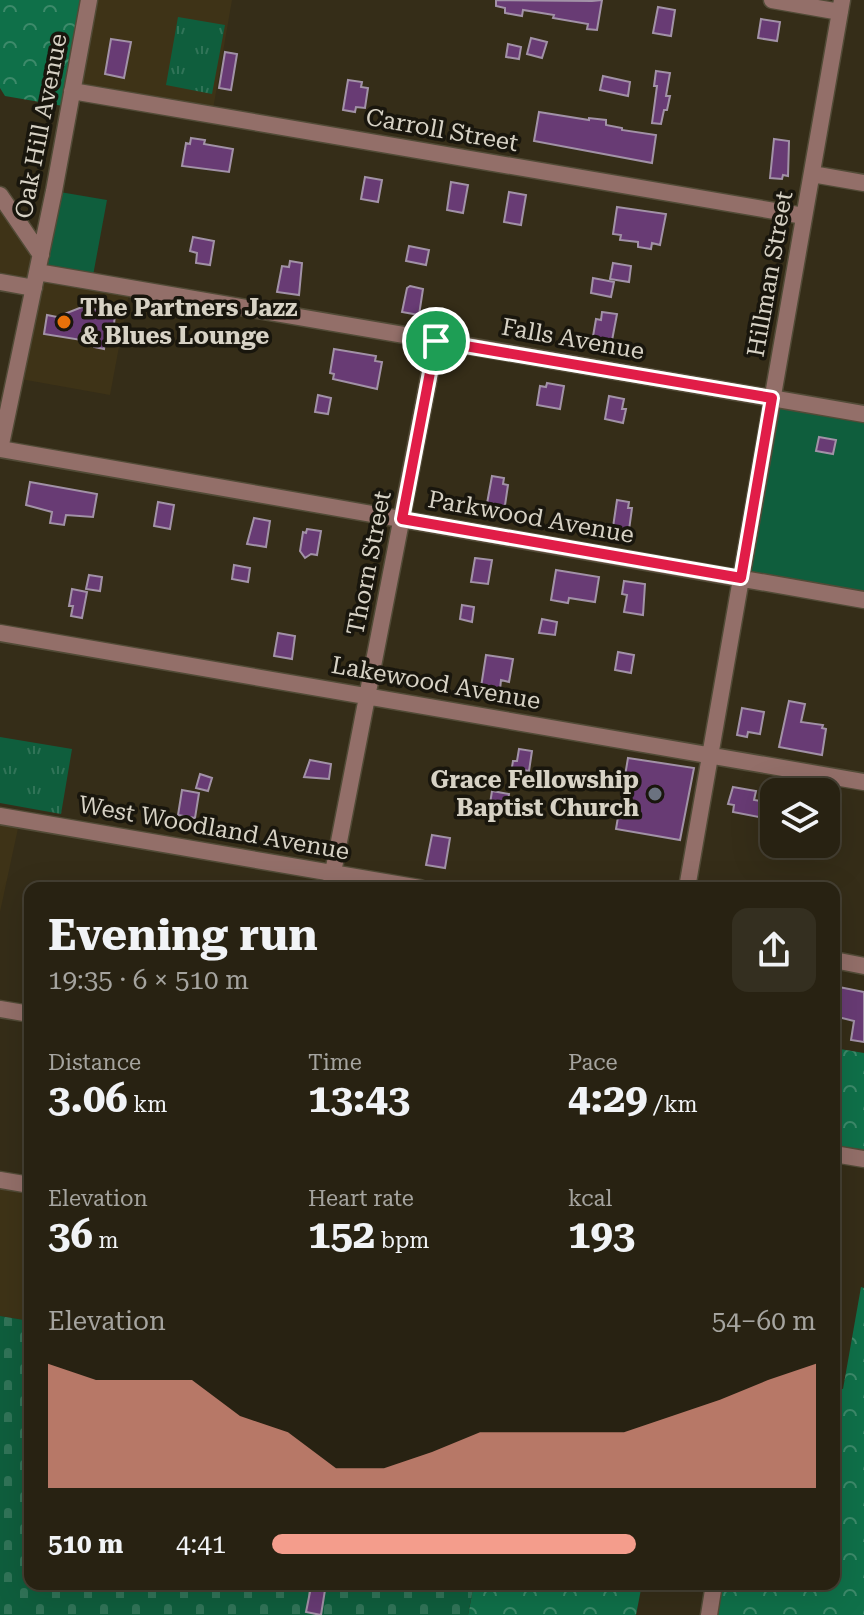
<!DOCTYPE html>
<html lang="en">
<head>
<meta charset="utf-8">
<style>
	body { margin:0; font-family:"Roboto Serif",serif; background:#342f20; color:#f1f3f6; height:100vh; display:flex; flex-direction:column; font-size:30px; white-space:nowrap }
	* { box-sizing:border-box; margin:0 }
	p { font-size:26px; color:#a5a49f }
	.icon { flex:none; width:44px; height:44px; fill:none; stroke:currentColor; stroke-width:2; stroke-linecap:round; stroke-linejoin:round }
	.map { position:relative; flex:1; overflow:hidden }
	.sheet { position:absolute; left:24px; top:882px; width:816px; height:708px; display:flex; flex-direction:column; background:#282212; border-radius:16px; box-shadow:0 8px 32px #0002,0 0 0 2px #443f32 }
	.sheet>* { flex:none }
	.buttons { position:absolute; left:760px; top:778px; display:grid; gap:16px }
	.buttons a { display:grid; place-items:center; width:80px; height:80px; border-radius:16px; background:#282212; box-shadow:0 8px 32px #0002,0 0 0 2px #443f32; font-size:40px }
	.pin { position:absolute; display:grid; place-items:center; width:68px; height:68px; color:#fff; margin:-34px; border:4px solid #fff; border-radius:50%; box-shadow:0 2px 8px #0007 }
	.round { display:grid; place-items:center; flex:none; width:84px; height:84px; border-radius:16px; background:#342f20 }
	.overview { display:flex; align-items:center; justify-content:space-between; height:136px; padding:0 24px }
	h1 { font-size:44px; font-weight:700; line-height:60px }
	.metrics { display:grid; grid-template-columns:repeat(3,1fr); gap:12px; height:136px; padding:8px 24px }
	.metrics div { display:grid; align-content:center }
	.metrics b { font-size:40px; font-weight:700 }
	.metrics small { font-size:22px; font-weight:400 }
	.metrics p { font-size:22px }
	.chart { height:224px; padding:16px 24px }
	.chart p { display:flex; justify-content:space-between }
	.chart svg { width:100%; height:144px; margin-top:8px; fill:#f49d8c; opacity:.7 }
	ul { padding:0 24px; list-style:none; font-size:26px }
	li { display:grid; grid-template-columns:128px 96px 1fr; align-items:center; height:60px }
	li i { height:20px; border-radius:10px; background:#f49d8c }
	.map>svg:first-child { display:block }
	.built { fill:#3e3317 }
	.grass { fill:url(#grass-tufts) }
	.forest { fill:url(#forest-crowns) }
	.cemetery { fill:url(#cemetery-stones) }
	.park { fill:#0f5e3d }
	.building { fill:#683b74; stroke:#a292a7; stroke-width:2 }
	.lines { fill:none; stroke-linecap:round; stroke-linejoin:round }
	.minor-casing { stroke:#524b37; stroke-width:19 }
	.minor { stroke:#936f69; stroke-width:16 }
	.route-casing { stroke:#fff; stroke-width:16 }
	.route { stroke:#e11d48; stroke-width:10 }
	.food-dot { fill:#e8710a; stroke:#19160d; stroke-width:3 }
	.worship-dot { fill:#6b7280; stroke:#19160d; stroke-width:3 }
	.labels { text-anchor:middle; stroke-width:7; stroke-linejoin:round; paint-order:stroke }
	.street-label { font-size:24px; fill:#d7d2c5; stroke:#19160d }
	.poi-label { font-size:24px; font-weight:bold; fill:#d7d2c5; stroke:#19160d; text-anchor:start }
</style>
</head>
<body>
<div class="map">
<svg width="864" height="1615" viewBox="0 0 864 1615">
	<defs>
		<pattern id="grass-tufts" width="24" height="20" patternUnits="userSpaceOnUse" patternTransform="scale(2)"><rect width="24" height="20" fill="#0f5e3d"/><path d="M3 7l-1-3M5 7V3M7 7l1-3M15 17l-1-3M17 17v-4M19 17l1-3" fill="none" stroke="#317458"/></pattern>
		<pattern id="forest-crowns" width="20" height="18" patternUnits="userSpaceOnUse" patternTransform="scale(2)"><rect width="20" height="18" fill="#0f7049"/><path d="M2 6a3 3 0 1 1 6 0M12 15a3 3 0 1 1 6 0" fill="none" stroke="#3d8a6a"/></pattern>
		<pattern id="cemetery-stones" width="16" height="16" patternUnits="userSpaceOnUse" patternTransform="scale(2)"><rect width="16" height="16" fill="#0f5e3d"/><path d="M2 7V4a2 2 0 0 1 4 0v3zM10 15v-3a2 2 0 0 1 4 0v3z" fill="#317458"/></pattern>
	</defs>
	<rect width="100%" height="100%" fill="#352d18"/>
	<path class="built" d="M89,0H232L212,115L72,91Z
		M0,195L41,255L130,288L110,395L15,378L34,288L0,282Z
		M0,816L20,819L0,912Z
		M0,1180L30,1185V1321L0,1316Z"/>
	<path class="grass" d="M178,17L225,25L212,94L166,85Z
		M0,737L72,749L61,814L0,803Z"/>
	<path class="forest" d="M0,0H89L69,107L5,96L0,88Z
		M834,1048L864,1053V1159L834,1154Z
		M861,1287L864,1288V1615H709L714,1584H834V1388L843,1389Z
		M474,1584H642L636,1615H468Z"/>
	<path class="cemetery" d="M0,1316L30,1321V1584H474L468,1615H0Z"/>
	<path class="park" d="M54,191L107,200L92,281L37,272Z
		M772,398L864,414V600L741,578Z"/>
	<path class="building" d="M496,0L592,1L602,0L597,30L587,29L588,24L553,18L554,15L523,10L522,16L505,13V8L496,6Z
		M658,7L675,10L671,36L653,33Z
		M761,19L780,22L777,41L758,38Z
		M531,38L547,42L542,58L527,54Z
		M111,39L131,42L124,78L105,74Z
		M508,44L521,47L519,59L506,57Z
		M225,52L237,54L231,90L219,88Z
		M656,71L670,73L666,96H670L667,110H664L661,124L652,123L657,86H654Z
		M603,76L630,82L628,96L600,90Z
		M348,80L362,82L361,87L368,88L365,108L356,107L355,112L343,110Z
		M539,112L589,120V118L606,120V125L622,128V130L656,135L652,163L534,141Z
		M191,138L205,140L204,144L233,149L229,172L182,166L186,143L190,144Z
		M774,139L789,141L788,176L783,175L782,179L770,178Z
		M365,177L382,180L378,202L361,199Z
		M451,182L468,185L463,213L447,210Z
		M509,192L526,195L521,225L504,222Z
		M617,207L666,214L660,245L652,243L651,249L638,247V242L620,240L621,235L613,234Z
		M193,237L214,241L210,265L196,263L197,253L190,251Z
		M409,246L429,250L426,265L406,261Z
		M290,261L302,263L299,295L277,292L282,266L289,267Z
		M613,263L631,266L629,282L610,279Z
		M593,278L614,282L611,297L591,293Z
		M410,286L423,289L419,315L402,312L407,288Z
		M82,307L115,313L114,325L108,324L104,349L94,347V342L44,334L47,315L57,317Z
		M602,312L617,314L610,351L591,348L596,319L601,320Z
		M334,349L376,356L375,361L382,362L377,389L333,379L334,374L330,373Z
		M547,383L564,386L560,409L537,405L540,386L546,387Z
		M318,395L331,398L328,414L315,412Z
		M609,396L624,399L622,409H626L623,423L605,419Z
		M819,437L836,440L833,454L816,451Z
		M492,476L504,478L503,484L508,485L504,512L486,509Z
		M30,482L97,494L93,517L66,515L64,525L50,523L52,512L26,505Z
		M617,500L629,502L628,508H632L629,530L613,527Z
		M158,502L174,505L170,529L154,526Z
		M254,518L270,521L266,547L247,544Z
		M307,529L321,531L317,555L311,554L305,558L300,551L303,532L306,533Z
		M475,558L492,560L488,584L471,582Z
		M234,565L250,568L248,582L232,579Z
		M556,570L599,577L595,602L569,598L568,603L551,600Z
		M89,575L102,577L100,591L86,589Z
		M624,581L645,584L643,615L624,612L627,595L622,594Z
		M72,589L87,592L82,618L71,616L73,606H69Z
		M462,605L474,607L472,622L460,619Z
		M542,619L557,622L555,635L539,633Z
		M278,633L295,636L292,659L274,656Z
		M618,652L634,655L631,673L615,670Z
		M486,655L513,659L509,682L501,680L500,690L481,687Z
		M789,701L805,704L801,722L823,725L822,728L826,729L822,755L779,747Z
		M742,708L764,712L760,734L748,732L747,737L737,735Z
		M519,749L532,751L529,771L523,770L521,781L510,779L513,761H517Z
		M628,758L694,768L680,840L616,829Z
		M310,760L331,764L329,779L304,777Z
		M200,774L212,778L208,791L196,788Z
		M733,787L756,791L754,800L767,802L764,818L733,812L734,805L728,804Z
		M182,790L199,793L195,818L178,815Z
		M492,791L509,794L506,813L489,810Z
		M826,822L839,824L836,840L826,838Z
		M432,835L450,838L445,868L426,865Z
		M834,986L864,992V1042L851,1040L854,1021L834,1016Z
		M311,1587L325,1590L321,1615L306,1612Z"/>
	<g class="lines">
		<g class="minor-casing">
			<path id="minor" d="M772,0L840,12
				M72,91L804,216
				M812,174L864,183
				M0,195L41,255
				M37,272L864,414
				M0,282L34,288
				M0,449L864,600
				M0,449L54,191L89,0
				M0,633L864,782
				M0,816L420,888
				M330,888L436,341
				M687,888L842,0
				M834,960L864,966
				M0,1009L30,1014
				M834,1154L864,1159
				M0,1180L30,1185
				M709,1615L714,1584"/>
		</g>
		<use href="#minor" class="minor"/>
	</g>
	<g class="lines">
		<g class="route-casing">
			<path id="route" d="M436,341L772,398L741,578L402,519Z"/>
		</g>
		<use href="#route" class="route"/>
	</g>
	<circle class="food-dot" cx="64" cy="322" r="8"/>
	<circle class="worship-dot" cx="655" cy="794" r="8"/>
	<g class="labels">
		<g class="street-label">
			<text transform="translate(41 126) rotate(-79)" y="8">Oak Hill Avenue</text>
			<text transform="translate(442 130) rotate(10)" y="8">Carroll Street</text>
			<text transform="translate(770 274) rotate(-80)" y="8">Hillman Street</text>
			<text transform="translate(573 339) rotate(10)" y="8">Falls Avenue</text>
			<text transform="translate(531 517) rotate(10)" y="8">Parkwood Avenue</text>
			<text transform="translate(369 563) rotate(-79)" y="8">Thorn Street</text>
			<text transform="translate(436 683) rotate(10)" y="8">Lakewood Avenue</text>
			<text transform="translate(214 828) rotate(10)" y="8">West Woodland Avenue</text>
		</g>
		<g class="poi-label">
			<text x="80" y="316">The Partners Jazz<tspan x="80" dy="28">&amp; Blues Lounge</tspan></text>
			<text x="639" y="788" text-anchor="end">Grace Fellowship<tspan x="639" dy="28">Baptist Church</tspan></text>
		</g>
	</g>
</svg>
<div class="buttons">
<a><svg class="icon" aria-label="layers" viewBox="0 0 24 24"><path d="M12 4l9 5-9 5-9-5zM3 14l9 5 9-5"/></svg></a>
</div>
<div class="pin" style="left:436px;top:341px;background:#1e9e55"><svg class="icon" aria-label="arrive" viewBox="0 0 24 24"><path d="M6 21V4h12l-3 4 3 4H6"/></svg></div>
<section class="sheet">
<div class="overview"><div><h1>Evening run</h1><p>19:35 · 6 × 510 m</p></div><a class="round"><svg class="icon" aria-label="share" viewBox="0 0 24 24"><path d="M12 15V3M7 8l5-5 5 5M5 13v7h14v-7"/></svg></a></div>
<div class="metrics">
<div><p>Distance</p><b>3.06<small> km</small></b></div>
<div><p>Time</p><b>13:43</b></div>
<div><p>Pace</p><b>4:29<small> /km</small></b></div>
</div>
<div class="metrics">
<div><p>Elevation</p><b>36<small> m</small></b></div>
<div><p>Heart rate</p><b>152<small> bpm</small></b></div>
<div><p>kcal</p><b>193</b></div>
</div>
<div class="chart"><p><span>Elevation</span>54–60 m</p>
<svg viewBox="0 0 160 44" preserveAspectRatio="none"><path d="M0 44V6L10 11L20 11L30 11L40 22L50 27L60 38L70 38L80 33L90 27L100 27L110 27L120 27L130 22L140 17L150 11L160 6V44z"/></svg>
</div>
<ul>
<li><b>510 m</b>4:41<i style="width:67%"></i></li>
</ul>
</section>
</div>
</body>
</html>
